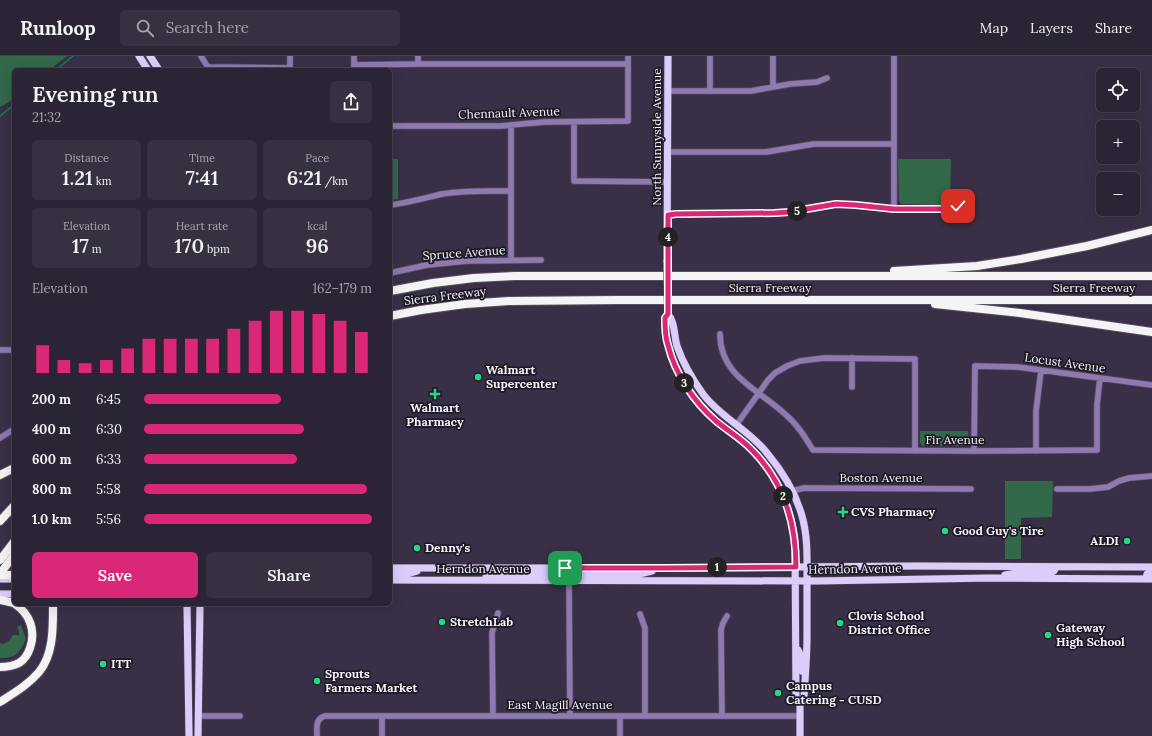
<!DOCTYPE html>
<html lang="en">
<head>
<meta charset="utf-8">
<style>
	body { margin:0; font-family:Lora,serif; background:#373041; color:#f1f3f6; height:100vh; display:flex; flex-direction:column; font-size:15px; white-space:nowrap }
	* { box-sizing:border-box; margin:0 }
	p { font-size:13px; color:#a6a4ad }
	.icon { flex:none; width:22px; height:22px; fill:none; stroke:currentColor; stroke-width:2; stroke-linecap:round; stroke-linejoin:round }
	.map { position:relative; flex:1; overflow:hidden }
	.sheet { position:absolute; left:12px; top:12px; width:380px; height:538px; display:flex; flex-direction:column; background:#2b2435; border-radius:6px; box-shadow:0 4px 16px #0002,0 0 0 1px #474150 }
	.sheet>* { flex:none }
	.tools { position:absolute; left:1096px; top:12px; display:grid; gap:8px }
	.tools a { display:grid; place-items:center; width:44px; height:44px; border-radius:6px; background:#2b2435; box-shadow:0 4px 16px #0002,0 0 0 1px #474150; font-size:20px }
	.pin { position:absolute; display:grid; place-items:center; width:34px; height:34px; color:#fff; margin:-17px; border-radius:8px; box-shadow:0 2px 6px #0006 }
	.km { position:absolute; width:20px; height:20px; margin:-10px; border-radius:50%; background:#222; color:#fff; font-size:11px; line-height:20px; text-align:center }
	.round { display:grid; place-items:center; flex:none; width:42px; height:42px; border-radius:6px; background:#373041 }
	.summary { display:flex; align-items:center; justify-content:space-between; height:68px; padding:0 20px }
	h1 { font-size:22px; font-weight:600; line-height:30px }
	.metrics { display:grid; grid-template-columns:repeat(3,1fr); gap:6px; height:68px; padding:4px 20px }
	.metrics div { display:grid; align-content:center; border-radius:6px; background:#373041; text-align:center }
	.metrics b { font-size:20px; font-weight:600 }
	.metrics small { font-size:11px; font-weight:400 }
	.metrics p { font-size:11px }
	.chart { height:112px; padding:8px 20px }
	.chart p { display:flex; justify-content:space-between }
	.chart svg { width:100%; height:72px; margin-top:4px; stroke:#db2777; stroke-width:6 }
	.primary-button { display:flex; gap:8px; margin-top:auto; padding:8px 20px }
	.primary-button a { flex:1; height:46px; border-radius:6px; background:#db2777; color:#fff; font-size:16px; font-weight:600; line-height:46px; text-align:center }
	.primary-button a+a { background:#373041; color:#f1f3f6 }
	ul { padding:0 20px; list-style:none; font-size:13px }
	li { display:grid; grid-template-columns:64px 48px 1fr; align-items:center; height:30px }
	li i { height:10px; border-radius:5px; background:#db2777 }
	header { display:flex; align-items:center; gap:24px; box-sizing:border-box; height:56px; padding:0 20px; background:#2b2435; border-bottom:1px solid #474150 }
	header strong { font-size:19px }
	nav { display:flex; gap:22px; margin-inline-start:auto; font-size:14px }
	.search { width:280px; height:36px; background:#373041; display:flex; align-items:center; gap:10px; box-sizing:border-box; padding:0 14px; border-radius:6px; color:#a6a4ad; font-size:15px }
	.map>svg:first-child { display:block }
	.green { fill:#316949 }
	.lines { fill:none; stroke-linecap:round; stroke-linejoin:round }
	.stream { stroke:#0a8650; stroke-width:1.5 }
	.minor-casing { stroke:#574f64; stroke-width:7 }
	.major-casing { stroke:#574f64; stroke-width:8 }
	.highway-casing { stroke:#574f64; stroke-width:10 }
	.minor { stroke:#8e79b0; stroke-width:5.5 }
	.major { stroke:#dcccf9; stroke-width:7 }
	.highway { stroke:#f4f4f4; stroke-width:8 }
	.major-bridge-casing { stroke:#574f64; stroke-width:8; stroke-linecap:butt }
	.major-bridge { stroke:#dcccf9; stroke-width:7 }
	.route-casing { stroke:#fff; stroke-width:8 }
	.route { stroke:#db2777; stroke-width:5 }
	.poi-dot { fill:#23d886; stroke:#1e1a25; stroke-width:1.5 }
	.labels { text-anchor:middle; stroke-width:3.5; stroke-linejoin:round; paint-order:stroke }
	.street-label { font-size:12px; fill:#f5f1fd; stroke:#1e1a25 }
	.poi-label { font-size:12px; font-weight:bold; fill:#f5f1fd; stroke:#1e1a25; text-anchor:start }
</style>
</head>
<body>
<header>
<strong>Runloop</strong>
<div class="search"><svg class="icon" aria-label="search" viewBox="0 0 24 24"><circle cx="10" cy="10" r="6"/><path d="M15 15l6 6"/></svg>Search here</div>
<nav><a>Map</a><a>Layers</a><a>Share</a></nav>
</header>
<div class="map">
<svg width="1152" height="680" viewBox="0 0 1152 680">
	<rect width="100%" height="100%" fill="#393047"/>
	<path class="green" d="M0,0H67L49,14H14V42L9,46L0,51Z
		M390,103H398V143L390,144Z
		M898,103H951L950,143L947,147L942,149L901,148L899,144Z
		M920,375H968L969,387L966,390H923L920,387Z
		M1005,425H1053L1052,461L1021,462V503H1005Z
		M21,569L26,583C19,597 17,602 0,602V587L3,588L9,585L13,579H19V575L17,571Z"/>
	<g class="lines">
		<path class="stream" d="M56,14L73,0
			M0,60L14,49"/>
		<g class="minor-casing">
			<path id="minor" d="M201,0L209,13
				M418,0V8
				M773,0V31
				M354,9L418,8H628
				M208,11L290,12V0
				M354,14V0
				M668,35H751L790,28L817,26L827,22
				M710,35V0
				M574,66V125L668,126
				M390,70H501L544,66L628,65V0
				M511,70V204
				M668,96H766L814,88H894
				M390,149C408,147 425,142 442,138C465,134 488,135 511,135
				M894,153V0
				M668,159L676,158L775,157L789,156L835,148L856,149L894,153H946L958,150
				M390,217L427,209L467,205L541,204
				M720,278C720,320 758,333 785,358C797,368 805,381 813,394L974,395L1097,394V349L1100,322
				M0,294H14
				M852,331V302
				M737,368L768,324L775,317L787,310L800,305L824,302L915,303V395
				M0,382L14,373
				M974,395L975,310L1018,311L1152,329
				M1036,395V355L1041,315
				M1057,433H1090L1108,431L1119,425L1129,422L1152,420
				M792,435L804,432L971,433
				M569,524L570,660
				M640,558L645,572V660
				M199,660H240
				M382,660V680
				M493,660L492,577L498,557
				M722,660L721,574L723,567L727,560
				M620,661V680
				M317,680C317,671 315,663 325,660H800"/>
		</g>
		<g class="major-casing">
			<path id="major" d="M139,0L148,14
				M150,0L159,14
				M667,206L668,0
				M390,512H664L915,510L1152,511
				M390,518H406L417,515
				M1005,519L1017,517H1049L1054,515L1056,511
				M486,521L498,518H562L568,517L572,512
				M0,523H14
				M1146,523L1147,518L1152,517
				M390,524L817,525L989,522L1152,523
				M569,524L571,519L574,518H639L652,515
				M0,538H14
				M187,548L189,680
				M796,593L798,594C803,601 799,608 802,615
				M198,680L200,548
				M800,680V649L804,642C805,622 807,602 807,581C807,562 807,543 807,524C807,502 808,481 802,460C796,438 782,415 767,397C749,374 720,361 703,338C692,323 683,307 677,290C674,280 675,266 668,258L665,262C665,271 665,281 668,289C675,318 694,346 716,365C728,375 741,383 752,394C776,418 791,451 795,485L796,642L800,649"/>
		</g>
		<g class="highway-casing">
			<path id="highway" d="M894,215L977,210L1021,203L1087,190L1152,174
				M390,235L433,227L474,222L515,220H1152
				M935,248L1020,257L1152,276
				M390,260L421,254L465,248L509,245L618,244H1152
				M0,419L14,412
				M0,465L14,450
				M0,504L14,486
				M0,518L14,499
				M0,519H14
				M0,544L14,547
				M0,611C6,611 13,610 19,607C24,604 28,598 30,592C36,575 30,558 15,548
				M0,646C14,637 28,629 39,616C54,598 53,570 53,548"/>
		</g>
		<use href="#minor" class="minor"/>
		<use href="#major" class="major"/>
		<use href="#highway" class="highway"/>
		<g class="major-bridge-casing">
			<path id="major-bridge" d="M667,206L668,258"/>
		</g>
		<use href="#major-bridge" class="major-bridge"/>
	</g>
	<g class="lines">
		<g class="route-casing">
			<path id="route" d="M565,512H664L796,511C796,466 784,426 752,394C742,383 728,375 716,365C694,346 675,318 668,289C665,281 665,271 665,262L668,258V159L676,158L775,157L789,156L836,148L856,149L894,153H946L958,150"/>
		</g>
		<use href="#route" class="route"/>
	</g>
	<g class="poi-dot">
		<circle cx="478" cy="321" r="4"/>
		<path d="M433 332h4v4h4v4h-4v4h-4v-4h-4v-4h4z"/>
		<path d="M841 450h4v4h4v4h-4v4h-4v-4h-4v-4h4z"/>
		<circle cx="945" cy="475" r="4"/>
		<circle cx="1127" cy="485" r="4"/>
		<circle cx="417" cy="492" r="4"/>
		<circle cx="442" cy="566" r="4"/>
		<circle cx="840" cy="567" r="4"/>
		<circle cx="1048" cy="579" r="4"/>
		<circle cx="103" cy="608" r="4"/>
		<circle cx="317" cy="625" r="4"/>
		<circle cx="778" cy="637" r="4"/>
	</g>
	<g class="labels">
		<g class="street-label">
			<text transform="translate(509 57) rotate(-2)" y="4">Chennault Avenue</text>
			<text transform="translate(657 81) rotate(-90)" y="4">North Sunnyside Avenue</text>
			<text transform="translate(464 197) rotate(-4)" y="4">Spruce Avenue</text>
			<text x="770" y="236">Sierra Freeway</text>
			<text x="1094" y="236">Sierra Freeway</text>
			<text transform="translate(445 240) rotate(-7)" y="4">Sierra Freeway</text>
			<text transform="translate(1065 307) rotate(8)" y="4">Locust Avenue</text>
			<text x="955" y="388">Fir Avenue</text>
			<text x="881" y="426">Boston Avenue</text>
			<text x="483" y="517">Herndon Avenue</text>
			<text transform="translate(855 513) rotate(-1)" y="4">Herndon Avenue</text>
			<text x="560" y="653">East Magill Avenue</text>
		</g>
		<g class="poi-label">
			<text x="486" y="318">Walmart<tspan x="486" dy="14">Supercenter</tspan></text>
			<text x="435" y="356" text-anchor="middle">Walmart<tspan x="435" dy="14">Pharmacy</tspan></text>
			<text x="851" y="460">CVS Pharmacy</text>
			<text x="953" y="479">Good Guy's Tire</text>
			<text x="1119" y="489" text-anchor="end">ALDI</text>
			<text x="425" y="496">Denny's</text>
			<text x="848" y="564">Clovis School<tspan x="848" dy="14">District Office</tspan></text>
			<text x="450" y="570">StretchLab</text>
			<text x="1056" y="576">Gateway<tspan x="1056" dy="14">High School</tspan></text>
			<text x="111" y="612">ITT</text>
			<text x="325" y="622">Sprouts<tspan x="325" dy="14">Farmers Market</tspan></text>
			<text x="786" y="634">Campus<tspan x="786" dy="14">Catering - CUSD</tspan></text>
		</g>
	</g>
</svg>
<div class="tools">
<a><svg class="icon" aria-label="locate" viewBox="0 0 24 24"><circle cx="12" cy="12" r="6"/><path d="M12 2v4M12 18v4M2 12h4M18 12h4"/></svg></a>
<a>+</a>
<a>−</a>
</div>
<div class="pin" style="left:565px;top:512px;background:#1e9e55"><svg class="icon" aria-label="arrive" viewBox="0 0 24 24"><path d="M6 21V4h12l-3 4 3 4H6"/></svg></div>
<div class="pin" style="left:958px;top:150px;background:#d93025"><svg class="icon" aria-label="check" viewBox="0 0 24 24"><path d="M5 12l5 5 9-10"/></svg></div>
<b class="km" style="left:717px;top:511px">1</b>
<b class="km" style="left:783px;top:440px">2</b>
<b class="km" style="left:684px;top:327px">3</b>
<b class="km" style="left:668px;top:181px">4</b>
<b class="km" style="left:797px;top:155px">5</b>
<section class="sheet">
<div class="summary"><div><h1>Evening run</h1><p>21:32</p></div><a class="round"><svg class="icon" aria-label="share" viewBox="0 0 24 24"><path d="M12 15V3M7 8l5-5 5 5M5 13v7h14v-7"/></svg></a></div>
<div class="metrics">
<div><p>Distance</p><b>1.21<small> km</small></b></div>
<div><p>Time</p><b>7:41</b></div>
<div><p>Pace</p><b>6:21<small> /km</small></b></div>
</div>
<div class="metrics">
<div><p>Elevation</p><b>17<small> m</small></b></div>
<div><p>Heart rate</p><b>170<small> bpm</small></b></div>
<div><p>kcal</p><b>96</b></div>
</div>
<div class="chart"><p><span>Elevation</span>162–179 m</p>
<svg viewBox="0 0 160 44" preserveAspectRatio="none"><path d="M5 44V27M15 44V36M25 44V38M35 44V36M45 44V29M55 44V23M65 44V23M75 44V23M85 44V23M95 44V17M105 44V12M115 44V6M125 44V6M135 44V8M145 44V12M155 44V19"/></svg>
</div>
<ul>
<li><b>200 m</b>6:45<i style="width:60%"></i></li>
<li><b>400 m</b>6:30<i style="width:70%"></i></li>
<li><b>600 m</b>6:33<i style="width:67%"></i></li>
<li><b>800 m</b>5:58<i style="width:98%"></i></li>
<li><b>1.0 km</b>5:56<i style="width:100%"></i></li>
</ul>
<div class="primary-button"><a>Save</a><a>Share</a></div>
</section>
</div>
</body>
</html>
